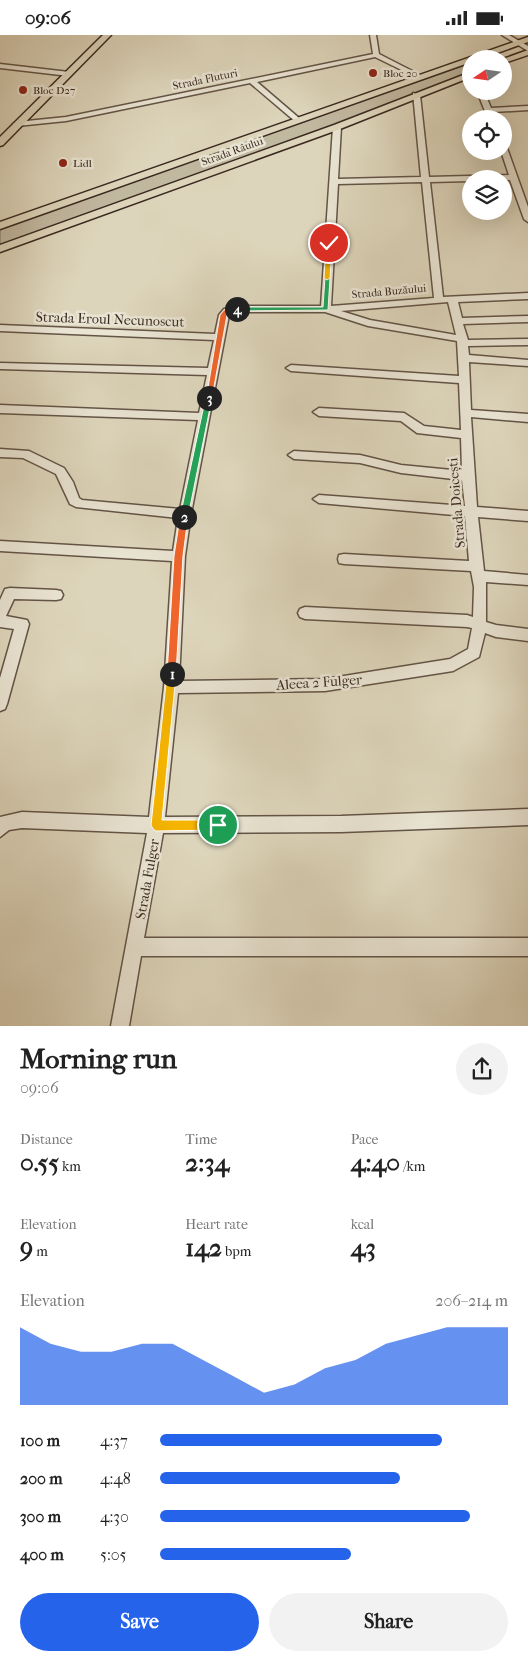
<!DOCTYPE html>
<html lang="en">
<head>
<meta charset="utf-8">
<style>
	body { margin:0; font-family:"IM FELL French Canon",serif; background:#f2f2f2; color:#222; height:100vh; display:flex; flex-direction:column; font-size:19px; white-space:nowrap }
	* { box-sizing:border-box; margin:0 }
	p { font-size:16px; color:#767676 }
	.icon { flex:none; width:28px; height:28px; fill:none; stroke:currentColor; stroke-width:2; stroke-linecap:round; stroke-linejoin:round }
	.map { position:relative; height:991px; overflow:hidden }
	.sheet { display:flex; flex-direction:column; background:#fff; flex:1 }
	.sheet>* { flex:none }
	.needle { width:32px; rotate:257deg }
	.buttons { position:absolute; left:462px; top:15px; display:grid; gap:10px }
	.buttons a { display:grid; place-items:center; width:50px; height:50px; border-radius:50%; background:#fff; box-shadow:0 5px 20px #0002; font-size:25px }
	.pin { position:absolute; display:grid; place-items:center; width:42px; height:42px; color:#fff; margin:-21px; border:2px solid #fff; border-radius:50%; box-shadow:0 1px 5px #0007 }
	.km { position:absolute; width:25px; height:25px; margin:-12px; border-radius:50%; background:#222; color:#fff; font-size:14px; line-height:25px; text-align:center }
	.round { display:grid; place-items:center; flex:none; width:52px; height:52px; border-radius:26px; background:#f2f2f2 }
	.head { display:flex; align-items:center; justify-content:space-between; height:85px; padding:0 20px }
	h1 { font-size:28px; font-weight:700; line-height:38px }
	.figures { display:grid; grid-template-columns:repeat(3,1fr); gap:8px; height:85px; padding:5px 20px }
	.figures div { display:grid; align-content:center }
	.figures b { font-size:25px; font-weight:700 }
	.figures small { font-size:14px; font-weight:400 }
	.figures p { font-size:14px }
	.chart { height:140px; padding:10px 20px }
	.chart p { display:flex; justify-content:space-between }
	.chart svg { width:100%; height:90px; margin-top:5px; fill:#2563eb; opacity:.7 }
	.action { display:flex; gap:10px; margin-top:auto; padding:10px 20px }
	.action a { flex:1; height:58px; border-radius:30px; background:#2563eb; color:#fff; font-size:20px; font-weight:700; line-height:58px; text-align:center }
	.action a+a { background:#f2f2f2; color:#222 }
	ul { padding:0 20px; list-style:none; font-size:16px }
	li { display:grid; grid-template-columns:80px 60px 1fr; align-items:center; height:38px }
	li i { height:12px; border-radius:6px; background:#2563eb }
	.status { display:flex; justify-content:space-between; align-items:center; height:35px; padding:0 25px; background:#fff; direction:ltr }
	.status svg { height:14px; fill:currentColor }
	.map>svg:first-child { display:block }
	.green { fill:#c1b8a0; stroke:#7e7060 }
	.lines { fill:none; stroke-linecap:round; stroke-linejoin:round }
	.minor-casing { stroke:#635446; stroke-width:3 }
	.major-casing { stroke:#3a291f; stroke-width:3 }
	.minor { fill:#e9e4d3; fill-rule:evenodd }
	.major { fill:#ddd5bb; fill-rule:evenodd }
	.split-1 { fill:#f5b400; stroke:#fff }
	.split-2 { fill:#f0652b; stroke:#fff }
	.split-3 { fill:#22a559; stroke:#fff }
	.split-4 { fill:#f0652b; stroke:#fff }
	.split-5 { fill:#22a559; stroke:#fff }
	.split-6 { fill:#f5b400; stroke:#fff }
	.poi-dot { fill:#8f2418; stroke:#e9e4d3; stroke-width:2 }
	.labels { text-anchor:middle; stroke-width:5; stroke-linejoin:round; paint-order:stroke }
	.far-poi-label { font-size:11px; fill:#3a291f; stroke:#e9e4d3; text-anchor:start }
	.far-street-label { font-size:11px; fill:#3a291f; stroke:#e9e4d3 }
	.street-label { font-size:14px; fill:#3a291f; stroke:#e9e4d3 }
</style>
</head>
<body>
<div class="status"><b>09:06</b><svg viewBox="0 0 49 12"><path d="M0 12V9h3v3zM5 12V6h3v6zM10 12V3h3v9zM15 12V0h3v12zM26 1h20v11H26zM47 4h2v5h-2z"/></svg></div>
<div class="map">
<svg width="528" height="991" viewBox="0 0 528 991">
	<rect width="100%" height="100%" fill="#ddd5bb"/>
	<filter id="stains"><feTurbulence type="fractalNoise" baseFrequency=".004" numOctaves="4"/><feColorMatrix values="0 0 0 0 .2 0 0 0 0 .09 0 0 0 0 .02 0 0 0 .5 -.17"/></filter>
	<radialGradient id="worn" r=".72"><stop offset=".6" stop-color="#630" stop-opacity="0"/><stop offset="1" stop-color="#630" stop-opacity=".3"/></radialGradient>
	<path class="green" d="M471,28V38L402,65L0,210V194Z"/>
	<g class="lines">
		<g class="minor-casing">
			<path id="minor" d="M370,0H376L379,19L422,41V43H418L375,22L257,47L299,83L300,85L296,87L250,48L66,86L17,91L13,89L17,87L66,82L373,19Z
				M502,0H509L528,11V16Z
				M0,29L69,37L72,39L69,41L0,33Z
				M477,56H484L491,73L528,71V75L493,77L496,84H488Z
				M413,58L420,60L429,142L509,140L501,116H504V113H507L528,172V187L524,184L510,145L471,144V146L430,147L443,262L528,258V264L458,267L462,283L528,281V287L463,289L468,305L528,304V310L468,311L469,320L528,325V331L469,327L471,375L528,379V387L471,382L477,472L528,476V486L478,482L484,536L528,540V550L486,547V587L496,590L528,594V606L496,602L485,598L479,622L453,636L325,656L178,658L165,782L341,781L528,774V790L341,797L163,798L144,903H528V921H141L129,991H111L147,798L22,793L9,795L0,802V782L22,777L149,782L164,652L172,526L0,516V506L173,516L178,483L76,472L70,469L56,439L23,423L0,422V414L29,416L64,433L73,447L79,463L82,465L180,474L198,385L0,378V370L199,378L207,340L0,334V328L208,333L214,305L0,296V290L215,299L219,280L224,274L239,271H321L333,92L337,90L341,92L338,144L421,142ZM422,147L434,263L331,271L338,149ZM448,267L456,300L370,285L341,276ZM239,277H325L368,291L457,306L459,341L291,330L286,333L291,336L459,348L461,395L424,391L404,378L319,373L313,377L319,381L401,386L417,398L461,403L462,436L401,430L360,420L294,416L288,420L294,424L360,428L401,438L462,445L465,471L319,460L313,464L319,468L465,481L469,526L344,519L339,520L338,524L339,528L344,529L471,536L474,552L473,582L467,580L305,572L300,574L298,578L300,582L305,584L467,592L472,593L468,614L450,624L325,644L179,646L185,521L191,479L229,280Z
				M10,553L56,555L61,556L63,560L61,564L56,565L14,564L6,581L27,585L29,589L7,669L5,674L0,676V643L14,594L0,592V565L5,554Z"/>
		</g>
		<g class="major-casing">
			<path id="major" d="M103,0H111L3,110L0,111V102Z
				M528,2V7L480,24H471V27L0,194V187Z
				M528,15V20L504,28L503,24Z
				M471,37V42L340,94L0,217V210L334,90Z"/>
		</g>
		<use href="#minor" class="minor"/>
		<use href="#major" class="major"/>
	</g>
	<path class="split-1" d="M172,635L176,639L162,785H218L221,786L223,790L221,794L218,795L156,796L153,794L151,790L167,639Z"/>
	<path class="split-2" d="M184,479L188,482L183,521L176,639L172,643L167,639L174,521L180,482Z"/>
	<path class="split-3" d="M206,361L212,363L188,482L184,485L180,482Z"/>
	<path class="split-4" d="M237,272L240,274L239,275L229,278L227,280L212,363L206,365L220,280L224,275Z"/>
	<path class="split-5" d="M325,242L330,243L328,275L237,276L234,274L237,272H323Z"/>
	<path class="split-6" d="M329,206L332,208L330,243L327,245L324,243L326,208Z"/>
	<g class="poi-dot">
		<circle cx="373" cy="38" r="5"/>
		<circle cx="23" cy="55" r="5"/>
		<circle cx="63" cy="128" r="5"/>
	</g>
	<g class="labels">
		<g class="far-poi-label">
			<text x="383" y="42">Bloc 20</text>
			<text x="33" y="59">Bloc D27</text>
			<text x="73" y="132">Lidl</text>
		</g>
		<g class="far-street-label">
			<text transform="translate(205 44) rotate(-12)" y="4">Strada Fluturi</text>
			<text transform="translate(232 116) rotate(-20)" y="4">Strada Râului</text>
			<text transform="translate(389 256) rotate(-5)" y="4">Strada Buzăului</text>
		</g>
		<g class="street-label">
			<text transform="translate(110 284) rotate(2)" y="5">Strada Eroul Necunoscut</text>
			<text transform="translate(456 468) rotate(-95)" y="5">Strada Doicești</text>
			<text transform="translate(319 647) rotate(-4)" y="5">Aleea 2 Fulger</text>
			<text transform="translate(147 844) rotate(-80)" y="5">Strada Fulger</text>
		</g>
	</g>
	<rect width="100%" height="100%" filter="url(#stains)"/>
	<rect width="100%" height="100%" fill="url(#worn)"/>
</svg>
<div class="buttons">
<a><svg class="needle" viewBox="-14 -14 28 28"><path d="M0-13l5 13h-10z" fill="#e53935"/><path d="M0 13l5-13h-10z" fill="#767676"/></svg></a>
<a><svg class="icon" aria-label="locate" viewBox="0 0 24 24"><circle cx="12" cy="12" r="6"/><path d="M12 2v4M12 18v4M2 12h4M18 12h4"/></svg></a>
<a><svg class="icon" aria-label="layers" viewBox="0 0 24 24"><path d="M12 4l9 5-9 5-9-5zM3 14l9 5 9-5"/></svg></a>
</div>
<div class="pin" style="left:218px;top:790px;background:#1e9e55"><svg class="icon" aria-label="arrive" viewBox="0 0 24 24"><path d="M6 21V4h12l-3 4 3 4H6"/></svg></div>
<div class="pin" style="left:329px;top:208px;background:#d93025"><svg class="icon" aria-label="check" viewBox="0 0 24 24"><path d="M5 12l5 5 9-10"/></svg></div>
<b class="km" style="left:172px;top:639px">1</b>
<b class="km" style="left:184px;top:482px">2</b>
<b class="km" style="left:209px;top:363px">3</b>
<b class="km" style="left:237px;top:274px">4</b>
</div>
<section class="sheet">
<div class="head"><div><h1>Morning run</h1><p>09:06</p></div><a class="round"><svg class="icon" aria-label="share" viewBox="0 0 24 24"><path d="M12 15V3M7 8l5-5 5 5M5 13v7h14v-7"/></svg></a></div>
<div class="figures">
<div><p>Distance</p><b>0.55<small> km</small></b></div>
<div><p>Time</p><b>2:34</b></div>
<div><p>Pace</p><b>4:40<small> /km</small></b></div>
</div>
<div class="figures">
<div><p>Elevation</p><b>9<small> m</small></b></div>
<div><p>Heart rate</p><b>142<small> bpm</small></b></div>
<div><p>kcal</p><b>43</b></div>
</div>
<div class="chart"><p><span>Elevation</span>206–214 m</p>
<svg viewBox="0 0 160 44" preserveAspectRatio="none"><path d="M0 44V6L10 14L20 18L30 18L40 14L50 14L60 22L70 30L80 38L90 34L100 26L110 22L120 14L130 10L140 6L150 6L160 6V44z"/></svg>
</div>
<ul>
<li><b>100 m</b>4:37<i style="width:81%"></i></li>
<li><b>200 m</b>4:48<i style="width:69%"></i></li>
<li><b>300 m</b>4:30<i style="width:89%"></i></li>
<li><b>400 m</b>5:05<i style="width:55%"></i></li>
</ul>
<div class="action"><a>Save</a><a>Share</a></div>
</section>
</body>
</html>
